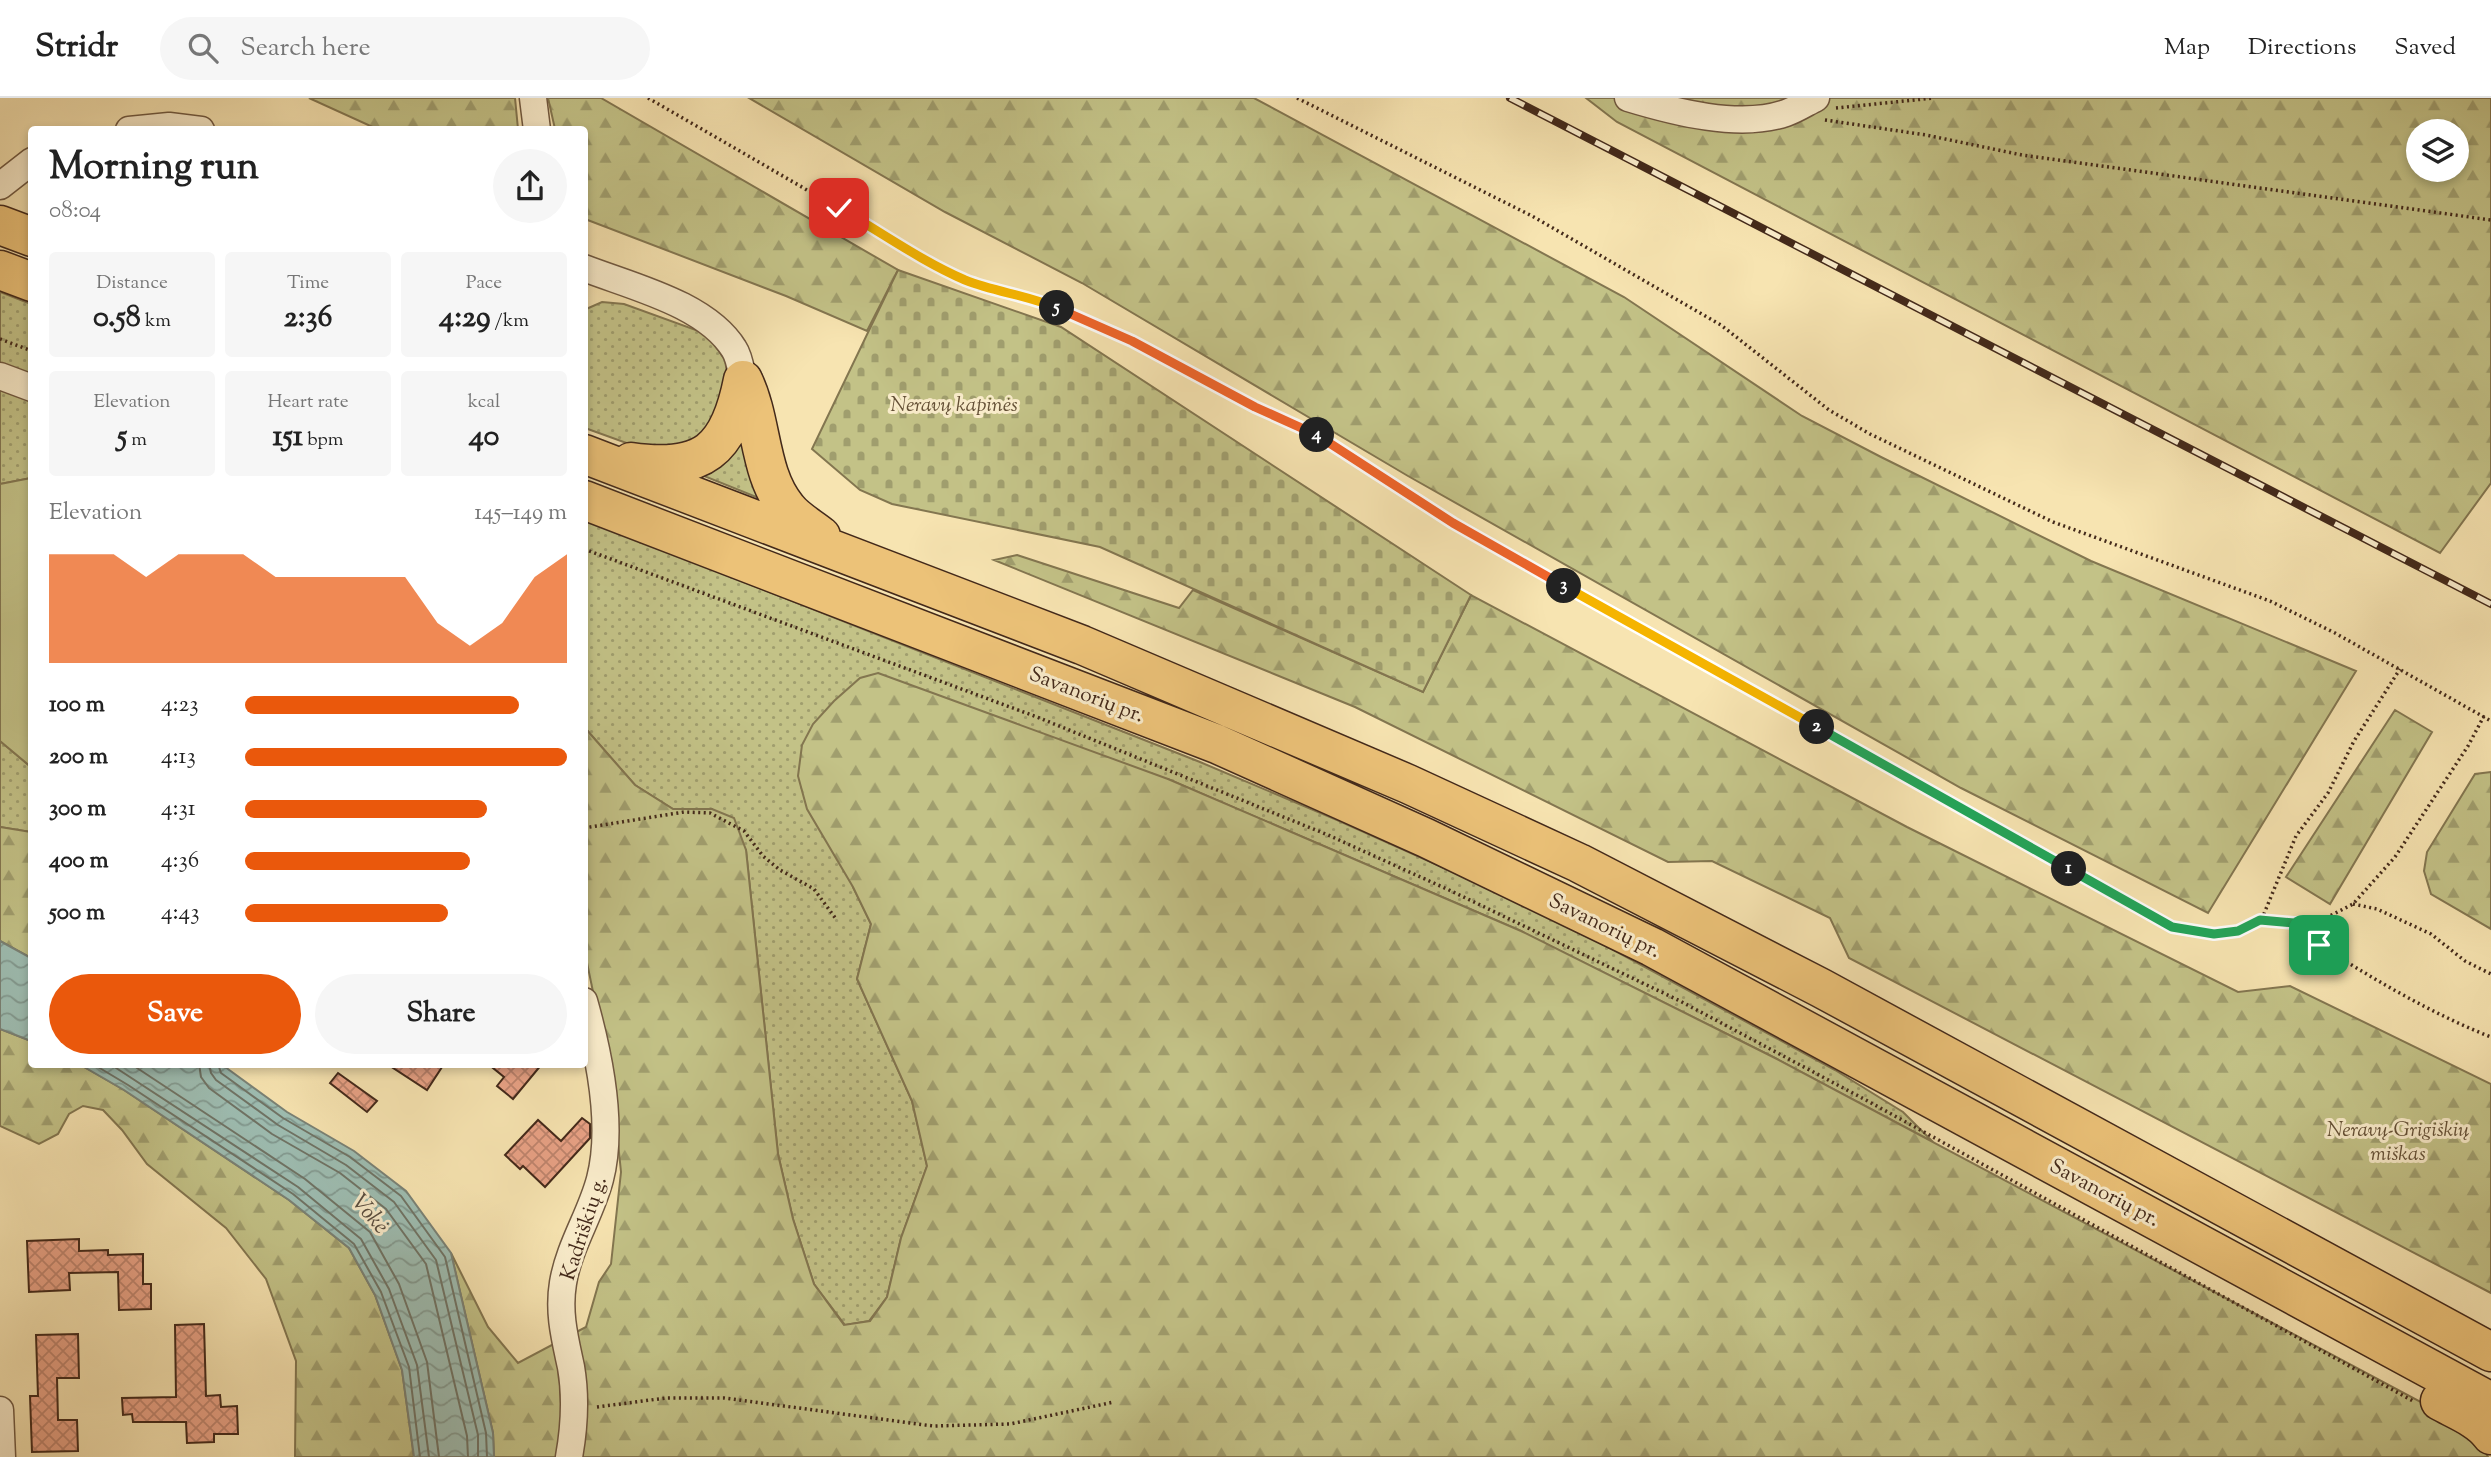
<!DOCTYPE html>
<html lang="en">
<head>
<meta charset="utf-8">
<style>
	body { margin:0; font-family:"Sorts Mill Goudy",serif; background:#f6f6f6; color:#222; height:100vh; display:flex; flex-direction:column; font-size:26px; white-space:nowrap }
	* { box-sizing:border-box; margin:0 }
	p { font-size:23px; color:#767676 }
	.icon { flex:none; width:38px; height:38px; fill:none; stroke:currentColor; stroke-width:2; stroke-linecap:round; stroke-linejoin:round }
	.map { position:relative; flex:1; overflow:hidden }
	.details { position:absolute; left:28px; top:28px; width:560px; height:942px; display:flex; flex-direction:column; background:#fff; border-radius:7px; box-shadow:0 4px 10px #0003 }
	.details>* { flex:none }
	.fabs { position:absolute; left:2406px; top:21px; display:grid; gap:14px }
	.fabs a { display:grid; place-items:center; width:63px; height:63px; border-radius:50%; background:#fff; box-shadow:0 4px 10px #0003; font-size:35px }
	.pin { position:absolute; display:grid; place-items:center; width:60px; height:60px; color:#fff; margin:-30px; border-radius:14px; box-shadow:0 4px 10px #0006 }
	.km { position:absolute; width:35px; height:35px; margin:-18px; border-radius:50%; background:#222; color:#fff; font-size:19px; line-height:35px; text-align:center }
	.round { display:grid; place-items:center; flex:none; width:74px; height:74px; border-radius:37px; background:#f6f6f6 }
	.headline { display:flex; align-items:center; justify-content:space-between; height:119px; padding:0 21px }
	h1 { font-size:38px; font-weight:800; line-height:52px }
	.metrics { display:grid; grid-template-columns:repeat(3,1fr); gap:10px; height:119px; padding:7px 21px }
	.metrics div { display:grid; align-content:center; border-radius:7px; background:#f6f6f6; text-align:center }
	.metrics b { font-size:30px; font-weight:800 }
	.metrics small { font-size:19px; font-weight:400 }
	.metrics p { font-size:19px }
	.chart { height:196px; padding:14px 21px }
	.chart p { display:flex; justify-content:space-between }
	.chart svg { width:100%; height:126px; margin-top:7px; fill:#ea580c; opacity:.7 }
	.primary-button { display:flex; gap:14px; margin-top:auto; padding:14px 21px }
	.primary-button a { flex:1; height:80px; border-radius:42px; background:#ea580c; color:#fff; font-size:28px; font-weight:800; line-height:80px; text-align:center }
	.primary-button a+a { background:#f6f6f6; color:#222 }
	ul { padding:0 21px; list-style:none; font-size:23px }
	li { display:grid; grid-template-columns:112px 84px 1fr; align-items:center; height:52px }
	li i { height:18px; border-radius:9px; background:#ea580c }
	header { display:flex; align-items:center; gap:42px; box-sizing:border-box; height:98px; padding:0 35px; background:#fff; border-bottom:2px solid #e0e0e0 }
	header strong { font-size:33px }
	nav { display:flex; gap:38px; margin-inline-start:auto; font-size:24px }
	.search { width:490px; height:63px; background:#f6f6f6; display:flex; align-items:center; gap:18px; box-sizing:border-box; padding:0 24px; border-radius:38px; color:#767676; font-size:26px }
	.map>svg:first-child { display:block }
	.grass { fill:url(#grass-dots); stroke:#837650; stroke-width:2 }
	.forest { fill:url(#forest-firs); stroke:#837650; stroke-width:2; fill-rule:evenodd }
	.cemetery { fill:url(#cemetery-stones); stroke:#837650; stroke-width:2 }
	.pitch { fill:#c3c287; stroke:#837650; stroke-width:2 }
	.water { fill:url(#water-waves); stroke:#7a8276; stroke-width:2 }
	.lines { fill:none; stroke-linecap:round; stroke-linejoin:round }
	.shore { stroke:#707466; stroke-width:2 }
	.building { fill:url(#building-cross-hatch); stroke:#43291a; stroke-width:2 }
	.minor-casing { stroke:#705840; stroke-width:29 }
	.highway-casing { stroke:#43291a; stroke-width:41 }
	.path { stroke:#43291a; stroke-width:3.5; stroke-dasharray:2 3.5; stroke-linecap:butt }
	.minor { stroke:#faedcc; stroke-width:26 }
	.highway { stroke:#ecc278; stroke-width:38 }
	.rail-casing { stroke:#43291a; stroke-width:8 }
	.rail { stroke:#faedcc; stroke-width:5; stroke-dasharray:16; stroke-linecap:butt }
	.split-1-casing { stroke:#fff; stroke-width:14 }
	.split-2-casing { stroke:#fff; stroke-width:14 }
	.split-3-casing { stroke:#fff; stroke-width:14 }
	.split-4-casing { stroke:#fff; stroke-width:14 }
	.split-5-casing { stroke:#fff; stroke-width:14 }
	.split-6-casing { stroke:#fff; stroke-width:14 }
	.split-1 { stroke:#22a559; stroke-width:9 }
	.split-2 { stroke:#22a559; stroke-width:9 }
	.split-3 { stroke:#f5b400; stroke-width:9 }
	.split-4 { stroke:#f0652b; stroke-width:9 }
	.split-5 { stroke:#f0652b; stroke-width:9 }
	.split-6 { stroke:#f5b400; stroke-width:9 }
	.labels { text-anchor:middle; stroke-width:6; stroke-linejoin:round; paint-order:stroke }
	.park-label { font-size:21px; font-style:italic; fill:#634f35; stroke:#faedcc }
	.street-label { font-size:21px; fill:#43291a; stroke:#faedcc }
	.water-label { font-size:23px; font-style:italic; fill:#5a4e40; stroke:#faedcc }
</style>
</head>
<body>
<header>
<strong>Stridr</strong>
<div class="search"><svg class="icon" aria-label="search" viewBox="0 0 24 24"><circle cx="10" cy="10" r="6"/><path d="M15 15l6 6"/></svg>Search here</div>
<nav><a>Map</a><a>Directions</a><a>Saved</a></nav>
</header>
<div class="map">
<svg width="2491" height="1359" viewBox="0 0 2491 1359">
	<defs>
		<pattern id="grass-dots" width="8" height="8" patternUnits="userSpaceOnUse" patternTransform="scale(1.75)"><rect width="8" height="8" fill="#c3c287"/><path d="M2 2h.1M6 6h.1" fill="none" stroke="#a09e6e" stroke-width="1.8" stroke-linecap="round"/></pattern>
		<pattern id="forest-firs" width="22" height="20" patternUnits="userSpaceOnUse" patternTransform="scale(1.75)"><rect width="22" height="20" fill="#c3c287"/><path d="M5 1l3.5 6h-7zM16 11l3.5 6h-7z" fill="#a09e6e"/></pattern>
		<pattern id="cemetery-stones" width="16" height="16" patternUnits="userSpaceOnUse" patternTransform="scale(1.75)"><rect width="16" height="16" fill="#c3c287"/><path d="M2 7V4a2 2 0 0 1 4 0v3zM10 15v-3a2 2 0 0 1 4 0v3z" fill="#a09e6e"/></pattern>
		<pattern id="water-waves" width="16" height="10" patternUnits="userSpaceOnUse" patternTransform="scale(1.75)"><rect width="16" height="10" fill="#9ebeb3"/><path d="M0 5q4-4 8 0t8 0" fill="none" stroke="#829a91"/></pattern>
		<pattern id="building-cross-hatch" width="8" height="8" patternUnits="userSpaceOnUse" patternTransform="scale(1.75)"><rect width="8" height="8" fill="#e9a286"/><path d="M0 0l8 8M0 8l8-8" fill="none" stroke="#be846d"/></pattern>
	</defs>
	<rect width="100%" height="100%" fill="#f7e4b1"/>
	<filter id="stains"><feTurbulence type="fractalNoise" baseFrequency=".00286" numOctaves="4"/><feColorMatrix values="0 0 0 0 .2 0 0 0 0 .09 0 0 0 0 .02 0 0 0 .5 -.17"/></filter>
	<radialGradient id="worn" r=".72"><stop offset=".6" stop-color="#630" stop-opacity="0"/><stop offset="1" stop-color="#630" stop-opacity=".3"/></radialGradient>
	<path class="grass" d="M0,194L31,206V278L0,267Z
		M602,204L624,206L707,236L725,262L730,293L707,346L654,355L585,330L584,212Z
		M0,290L32,301L31,380L0,386Z
		M739,335L771,405L694,374Z
		M584,421L1200,664L1337,722L1500,795L1608,849L1835,972L1903,1014L1933,1044L1775,960L1521,833L1168,681L853,789L871,826L857,881L912,1003L927,1068L901,1140L887,1199L869,1223L845,1227L814,1186L793,1121L778,1056L746,752L712,711H673L635,687L585,630Z
		M0,643L31,669V734L0,729Z"/>
	<path class="forest" d="M309,0H515L518,31H377Z
		M548,0H601L898,172L867,233L786,198L585,121L584,32L555,31Z
		M749,0H1254L1624,199L1802,318L1881,359L2091,463L2356,573L2208,815L1961,690L1408,378L1082,185L945,114Z
		M1586,0H2491V385L2440,455L1617,24ZM2418,33H2457V72H2418Z
		M1017,457L1179,510L1193,492L1423,594L1471,497L1907,729L2238,894L2290,888L2491,986V1195L1849,860L1830,820L1712,763L1668,764L1355,609L994,462Z
		M878,575L1168,681L1521,833L1775,960L2464,1327L2478,1340L2488,1359H494L493,1335L451,1155L488,1229L518,1265L586,1229L599,1184L611,1166L621,1074L612,986L585,855V630L635,687L673,711H712L734,720L746,752L778,1056L793,1121L814,1186L844,1227L870,1223L887,1199L901,1140L927,1068L912,1003L857,881L871,826L853,789L807,711L798,678L802,647L813,626L834,603L860,580Z
		M2395,612L2432,634L2330,806L2286,779Z
		M2491,674V831L2431,796L2424,773L2427,754L2475,676Z
		M0,729L31,734V860L0,843Z
		M0,931L31,943L32,966H79L124,992L289,1102L349,1150L375,1197L402,1272L414,1359H295L296,1263L266,1181L226,1130L147,1066L122,1032L103,1012L83,1008L69,1016L58,1036L39,1046L0,1028Z"/>
	<path class="cemetery" d="M898,172L1061,229L1471,497L1423,594L1100,449L892,406L860,392L812,351Z"/>
	<path class="pitch" d="M31,380H32L31,669L0,643V386Z"/>
	<path class="water" d="M0,843L31,860V943L0,931Z
		M79,966H221L287,1014L354,1053L406,1093L451,1155L493,1335L494,1359H414L402,1272L375,1197L349,1150L289,1102L124,992Z"/>
	<g class="lines">
		<path class="shore" d="M93,966L128,987L293,1096L354,1146L381,1194L409,1269L420,1359
			M110,966L298,1089L361,1141L389,1191L417,1267L429,1359
			M131,966L305,1081L370,1134L399,1186L427,1264L439,1359
			M199,966L201,979L209,990L272,1036L340,1075L386,1111L426,1166L467,1338L468,1359
			M209,966L211,975L216,982L278,1027L346,1067L394,1104L436,1162L478,1337V1359
			M218,966L221,975L283,1020L350,1059L401,1098L445,1159L486,1335L487,1359"/>
	</g>
	<path class="building" d="M387,966H444L427,992Z
		M488,966H542L513,1001L497,988L504,979Z
		M338,975L377,1003L367,1014L330,985Z
		M582,1020L590,1026V1040L545,1089L523,1068L520,1071L505,1057L538,1022L561,1043Z
		M79,1141V1153L108,1152V1157L143,1156V1186H151V1211L119,1212L118,1174L69,1175L70,1192L29,1194L27,1143Z
		M204,1226L206,1298L220,1297L221,1309L237,1308L238,1336H214V1344L187,1345L186,1324H133L132,1316L123,1317L122,1300L176,1299L175,1227Z
		M78,1236L79,1280H57L58,1322H77L78,1353L32,1354L30,1298H38L36,1237Z"/>
	<g class="lines">
		<g class="minor-casing">
			<path id="minor" d="M533,0L537,32
				M1628,0C1674,14 1740,31 1786,15C1797,11 1806,5 1816,0
				M129,32L169,28L201,32
				M0,88L32,63
				M584,170C633,189 706,206 734,251C740,260 741,273 743,282
				M0,278L32,290
				M0,1312L2,1359
				M569,1359C574,1331 576,1298 571,1269C565,1241 558,1215 563,1185C569,1148 591,1116 600,1081C614,1027 599,956 584,903"/>
		</g>
		<g class="highway-casing">
			<path id="highway" d="M0,127L32,139
				M0,172L32,184
				M743,282C763,323 758,375 787,410C795,421 810,429 821,438
				M584,356L1082,547L1408,686L1579,765L1821,890L2491,1254
				M631,364C703,374 729,353 743,282
				M584,402L1217,646L1426,740L1652,849L2491,1304
				M2440,1303C2456,1312 2480,1321 2491,1337"/>
		</g>
		<path class="path" d="M648,0L909,151L935,168L965,182L989,191L1042,204L1132,243L1255,309L1322,339L1453,425L2172,829C2210,835 2224,840 2261,823L2296,738L2328,695L2354,643L2400,571
			M1297,0L1532,118L1721,227L1829,312L1870,336L2053,424L2270,503L2335,535L2491,623
			M1836,10L1934,0
			M1825,22L1926,37L2022,57L2491,122
			M0,241L32,253
			M584,451L1037,619L1328,737L1449,792L1680,903L1864,1001L2413,1303
			M584,730L684,714L710,715L744,733L763,758L780,772L814,791L836,821
			M2353,806L2377,811L2431,836L2465,863L2491,876
			M2261,823L2294,825L2318,824L2353,806L2395,759L2468,648L2484,618
			M2318,824L2319,847C2374,881 2430,915 2491,939
			M597,1309L666,1300H724L933,1328L1010,1326L1114,1304"/>
		<use href="#minor" class="minor"/>
		<use href="#highway" class="highway"/>
		<g class="rail-casing">
			<path id="rail" d="M1510,0L2491,506"/>
		</g>
		<use href="#rail" class="rail"/>
	</g>
	<g class="lines">
		<g class="split-1-casing">
			<path id="split-1" d="M2069,771L2172,829L2214,836L2238,833L2260,822L2294,825L2318,824L2319,847"/>
		</g>
		<g class="split-2-casing">
			<path id="split-2" d="M1817,629L2069,771"/>
		</g>
		<g class="split-3-casing">
			<path id="split-3" d="M1564,488L1817,629"/>
		</g>
		<g class="split-4-casing">
			<path id="split-4" d="M1317,337L1453,425L1564,488"/>
		</g>
		<g class="split-5-casing">
			<path id="split-5" d="M1057,210L1132,243L1255,309L1317,337"/>
		</g>
		<g class="split-6-casing">
			<path id="split-6" d="M839,110C881,134 921,163 965,182C995,194 1027,197 1057,210"/>
		</g>
		<use href="#split-1" class="split-1"/>
		<use href="#split-2" class="split-2"/>
		<use href="#split-3" class="split-3"/>
		<use href="#split-4" class="split-4"/>
		<use href="#split-5" class="split-5"/>
		<use href="#split-6" class="split-6"/>
	</g>
	<g class="labels">
		<g class="park-label">
			<text x="954" y="313">Neravų kapinės</text>
			<text x="2398" y="1038">Neravų-Grigiškių<tspan x="2398" dy="24">miškas</tspan></text>
		</g>
		<g class="street-label">
			<text transform="translate(1087 596) rotate(21)" y="7">Savanorių pr.</text>
			<text transform="translate(1605 827) rotate(26)" y="7">Savanorių pr.</text>
			<text transform="translate(2105 1094) rotate(28)" y="7">Savanorių pr.</text>
			<text transform="translate(583 1130) rotate(-72)" y="7">Kadriškių g.</text>
		</g>
		<g class="water-label">
			<text transform="translate(371 1115) rotate(49)" y="8">Vokė</text>
		</g>
	</g>
	<rect width="100%" height="100%" filter="url(#stains)"/>
	<rect width="100%" height="100%" fill="url(#worn)"/>
</svg>
<div class="fabs">
<a><svg class="icon" aria-label="layers" viewBox="0 0 24 24"><path d="M12 4l9 5-9 5-9-5zM3 14l9 5 9-5"/></svg></a>
</div>
<div class="pin" style="left:2319px;top:847px;background:#1e9e55"><svg class="icon" aria-label="arrive" viewBox="0 0 24 24"><path d="M6 21V4h12l-3 4 3 4H6"/></svg></div>
<div class="pin" style="left:839px;top:110px;background:#d93025"><svg class="icon" aria-label="check" viewBox="0 0 24 24"><path d="M5 12l5 5 9-10"/></svg></div>
<b class="km" style="left:2069px;top:771px">1</b>
<b class="km" style="left:1817px;top:629px">2</b>
<b class="km" style="left:1564px;top:488px">3</b>
<b class="km" style="left:1317px;top:337px">4</b>
<b class="km" style="left:1057px;top:210px">5</b>
<section class="details">
<div class="headline"><div><h1>Morning run</h1><p>08:04</p></div><a class="round"><svg class="icon" aria-label="share" viewBox="0 0 24 24"><path d="M12 15V3M7 8l5-5 5 5M5 13v7h14v-7"/></svg></a></div>
<div class="metrics">
<div><p>Distance</p><b>0.58<small> km</small></b></div>
<div><p>Time</p><b>2:36</b></div>
<div><p>Pace</p><b>4:29<small> /km</small></b></div>
</div>
<div class="metrics">
<div><p>Elevation</p><b>5<small> m</small></b></div>
<div><p>Heart rate</p><b>151<small> bpm</small></b></div>
<div><p>kcal</p><b>40</b></div>
</div>
<div class="chart"><p><span>Elevation</span>145–149 m</p>
<svg viewBox="0 0 160 44" preserveAspectRatio="none"><path d="M0 44V6L10 6L20 6L30 14L40 6L50 6L60 6L70 14L80 14L90 14L100 14L110 14L120 30L130 38L140 30L150 14L160 6V44z"/></svg>
</div>
<ul>
<li><b>100 m</b>4:23<i style="width:85%"></i></li>
<li><b>200 m</b>4:13<i style="width:100%"></i></li>
<li><b>300 m</b>4:31<i style="width:75%"></i></li>
<li><b>400 m</b>4:36<i style="width:70%"></i></li>
<li><b>500 m</b>4:43<i style="width:63%"></i></li>
</ul>
<div class="primary-button"><a>Save</a><a>Share</a></div>
</section>
</div>
</body>
</html>
